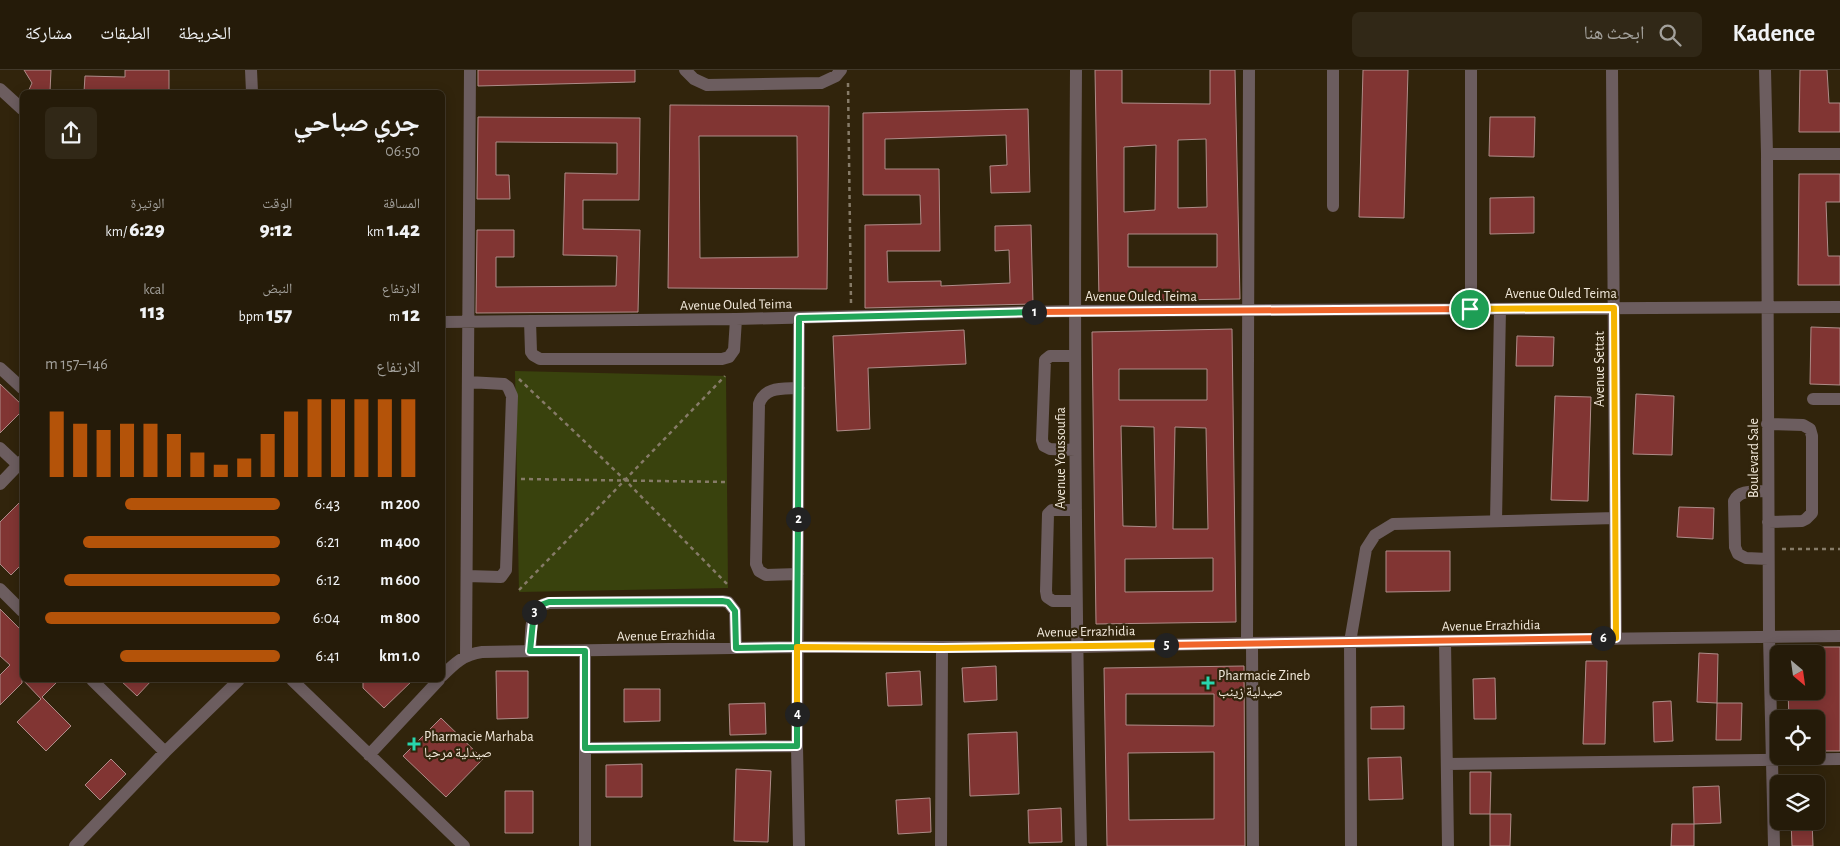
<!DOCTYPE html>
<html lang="ar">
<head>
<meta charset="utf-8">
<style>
	body { margin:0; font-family:"Alegreya Sans","Noto Naskh Arabic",sans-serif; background:#312817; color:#f1f3f6; direction:rtl; height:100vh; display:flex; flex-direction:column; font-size:19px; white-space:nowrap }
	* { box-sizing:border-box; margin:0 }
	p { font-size:16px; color:#a3a19c }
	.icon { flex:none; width:28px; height:28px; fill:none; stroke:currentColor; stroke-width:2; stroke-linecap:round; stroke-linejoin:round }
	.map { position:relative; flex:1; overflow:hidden; direction:ltr }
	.side { position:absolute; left:20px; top:20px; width:425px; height:592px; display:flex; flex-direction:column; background:#251b09; border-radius:8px; box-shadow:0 2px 12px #0003,0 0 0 1px #42392a; direction:rtl }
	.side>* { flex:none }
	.needle { width:32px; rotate:151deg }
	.tools { position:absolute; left:1770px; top:575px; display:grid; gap:10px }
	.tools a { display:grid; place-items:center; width:55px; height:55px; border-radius:8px; background:#251b09; box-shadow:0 2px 12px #0003,0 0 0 1px #42392a; font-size:25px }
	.pin { position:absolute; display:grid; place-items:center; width:42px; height:42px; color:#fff; margin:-21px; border:2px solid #fff; border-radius:50%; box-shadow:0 1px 5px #0007 }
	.km { position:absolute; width:25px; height:25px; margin:-12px; border-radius:50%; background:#222; color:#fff; font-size:14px; line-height:25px; text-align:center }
	.round { display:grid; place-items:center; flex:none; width:52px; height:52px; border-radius:8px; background:#312817 }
	.overview { display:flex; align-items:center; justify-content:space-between; height:85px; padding:0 25px }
	h1 { font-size:28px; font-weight:800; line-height:38px }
	.figures { display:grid; grid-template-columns:repeat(3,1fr); gap:8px; height:85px; padding:5px 25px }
	.figures div { display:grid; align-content:center }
	.figures b { font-size:21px; font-weight:800 }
	.figures small { font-size:14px; font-weight:400 }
	.figures p { font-size:14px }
	.chart { height:140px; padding:10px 25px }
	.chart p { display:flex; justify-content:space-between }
	.chart svg { width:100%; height:90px; margin-top:5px; stroke:#b45309; stroke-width:6 }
	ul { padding:0 25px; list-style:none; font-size:16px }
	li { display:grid; grid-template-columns:80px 60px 1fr; align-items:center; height:38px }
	li i { height:12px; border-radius:6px; background:#b45309 }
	header { display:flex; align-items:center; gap:30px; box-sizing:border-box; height:70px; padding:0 25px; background:#251b09; border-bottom:1px solid #42392a }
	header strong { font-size:24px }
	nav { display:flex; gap:28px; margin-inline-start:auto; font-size:18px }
	.search { width:350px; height:45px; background:#312817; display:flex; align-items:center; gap:12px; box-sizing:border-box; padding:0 18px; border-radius:8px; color:#a3a19c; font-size:19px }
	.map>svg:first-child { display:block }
	.green { fill:#39420d }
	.building { fill:#813533; stroke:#af8c89; fill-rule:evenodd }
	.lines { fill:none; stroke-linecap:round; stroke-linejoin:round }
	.path { stroke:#867b68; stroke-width:2.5; stroke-dasharray:4 4; stroke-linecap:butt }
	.minor { stroke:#6c5d5f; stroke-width:12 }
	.split-1-casing { stroke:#fff; stroke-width:10 }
	.split-2-casing { stroke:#fff; stroke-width:10 }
	.split-3-casing { stroke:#fff; stroke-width:10 }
	.split-4-casing { stroke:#fff; stroke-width:10 }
	.split-5-casing { stroke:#fff; stroke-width:10 }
	.split-6-casing { stroke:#fff; stroke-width:10 }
	.split-7-casing { stroke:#fff; stroke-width:10 }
	.split-1 { stroke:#f0652b; stroke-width:6 }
	.split-2 { stroke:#22a559; stroke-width:6 }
	.split-3 { stroke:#22a559; stroke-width:6 }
	.split-4 { stroke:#22a559; stroke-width:6 }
	.split-5 { stroke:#f5b400; stroke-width:6 }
	.split-6 { stroke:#f0652b; stroke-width:6 }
	.split-7 { stroke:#f5b400; stroke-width:6 }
	.poi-dot { fill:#28d5ad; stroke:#31240c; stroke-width:2 }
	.labels { text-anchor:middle; stroke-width:4.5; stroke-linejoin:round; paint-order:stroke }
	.street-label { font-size:14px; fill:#f2e9db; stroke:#31240c }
	.poi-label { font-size:14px; fill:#f2e9db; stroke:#31240c; text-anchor:start }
</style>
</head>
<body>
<header>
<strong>Kadence</strong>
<div class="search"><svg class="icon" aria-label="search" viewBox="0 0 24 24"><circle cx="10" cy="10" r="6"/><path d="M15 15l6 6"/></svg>ابحث هنا</div>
<nav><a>الخريطة</a><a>الطبقات</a><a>مشاركة</a></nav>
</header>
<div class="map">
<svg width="1840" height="776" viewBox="0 0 1840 776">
	<rect width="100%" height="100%" fill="#31240c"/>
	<path class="green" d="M515,301L726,306L728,518L519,522Z"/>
	<path class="building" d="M24,0H51L50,22H28L32,13Z
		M125,0H169V22H84L85,6L125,7Z
		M478,0H635V12L478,16Z
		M1095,0H1122V33L1210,34V0H1235L1240,229L1099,231ZM1206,69L1207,137L1178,138V70ZM1156,75L1155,140L1124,142V77ZM1128,164H1217V197H1128Z
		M1363,0H1408L1404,148L1359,147Z
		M1800,0H1827L1829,33H1840V62H1799Z
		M670,35L829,36L827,219L668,218ZM699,66H797L798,187L700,188Z
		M1028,39L1030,122L991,123L990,96L1007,95L1006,65L885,69V99H939L940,181H887L888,212L941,211V216L1010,213L1009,180L995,181V156L1031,155L1033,234L865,238V155L921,154L920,125H863V43Z
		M478,47L640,48L639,130H583V159L640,160L638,242L476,243L477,160H514V187H496V217L616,216L617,186L563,185L565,103L617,104V73L496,72V105H509L510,129H477Z
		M1490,47H1535L1534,87L1489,86Z
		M1799,104H1840V132H1826L1828,186H1840V215H1798Z
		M1534,127V163L1490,164V128Z
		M1811,257L1840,258V315L1810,314Z
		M1232,259L1236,552L1096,554L1092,262ZM1119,299H1207V330H1119ZM1121,356L1154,357L1156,457L1123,456ZM1175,357L1206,358L1208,459H1173ZM1213,488V521L1125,522V489Z
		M964,260L966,294L868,298L870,359L837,361L833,266Z
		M1517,266L1554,267L1553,296H1516Z
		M0,314L22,335V341L0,363Z
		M1636,324L1674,326L1672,385L1633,384Z
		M1555,326L1591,327L1588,431L1551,430Z
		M22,430V494L11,505L0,494V452Z
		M1679,437L1714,438L1713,469L1677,467Z
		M1386,481H1450V521L1386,522Z
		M0,539L22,561V613L0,635V605L10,595L0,586Z
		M1816,577H1840V681H1816V649H1789L1788,621H1816Z
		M1699,583L1718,584L1717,633L1697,632Z
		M1586,591H1607L1605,674H1583Z
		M996,596L997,630L964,632L962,598Z
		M1244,596L1245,776H1107L1104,598ZM1126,624H1214V656L1126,655ZM1214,682V749L1129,750L1128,683Z
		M496,601H528V648L497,649Z
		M920,601L922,635L888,636L886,603Z
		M1495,608L1496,649H1474L1473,609Z
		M23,610H59L42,627L71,656L46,681L17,652L41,629Z
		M120,610H152L137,626Z
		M363,610H413L384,638L363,618Z
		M624,619H660V651L624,652Z
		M1671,631L1673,671L1654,672L1653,632Z
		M765,633L766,664L730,665L729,634Z
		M1717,633H1742L1741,670H1716Z
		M1404,636V659H1371V637Z
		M441,648L483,689L446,727L403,686Z
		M1017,662L1019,724L970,726L968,664Z
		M1401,687L1403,729L1369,730L1368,688Z
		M111,689L126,704L100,730L85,715Z
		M642,694V727H606V695Z
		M736,699L771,701L768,772L734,771Z
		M1470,702H1491L1490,744H1470Z
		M1719,716L1721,753L1694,754L1693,717Z
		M505,721H533V763H505Z
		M930,728L931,762L898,764L896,730Z
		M1061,738L1062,772L1029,773L1028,740Z
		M1490,744H1511L1510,776H1490Z
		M1791,751H1812L1813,776H1792Z
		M1672,754H1694V776H1671Z"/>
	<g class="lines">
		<path class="path" d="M848,13L851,233
			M519,309L625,410L728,515
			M521,409L727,412
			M1782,479H1840
			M519,520L725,306"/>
		<path class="minor" d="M251,0L252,22
			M685,0L694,9L707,15L821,13L836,6L841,0
			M1076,0C1074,259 1075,517 1081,776
			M1333,0V136
			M1612,0L1616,568
			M1765,0L1767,84L1769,566L1774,776
			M0,19L22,39
			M1767,84H1840
			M1471,239V0
			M530,251L531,282L533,285L540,289H722L729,287L734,280L736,249
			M442,252L736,249L1074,241L1840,237
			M1075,286H1050L1045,290L1042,370L1044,376L1050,379L1075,380
			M0,298L22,318
			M1813,329H1840
			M1767,354L1803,355L1810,359L1812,366V443L1806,449L1802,451L1768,452
			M0,378L18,395
			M0,414L22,391
			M1768,421C1756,422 1739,419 1734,431L1735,477L1738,484L1746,488L1768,489
			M1076,440H1052L1048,444L1046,521L1047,527L1053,531H1076
			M1496,451L1500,239
			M798,504L766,505L759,501L756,494L759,334C765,316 783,319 799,318
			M467,506L501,507L506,500L512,326L508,317L504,314L468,312
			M0,519L22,541
			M1445,571L1448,776
			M1247,573L1249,0
			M1252,573L1253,776
			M530,581C532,565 527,536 549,533L722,531L728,532L735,541L736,578
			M466,586L470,0
			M442,606C454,594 464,584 482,582L797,577H1077L1247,573L1840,566
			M92,610L165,682
			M292,610L464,776
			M585,678L797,676
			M369,685L439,610
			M1447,694L1840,689
			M75,776L165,682L239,610
			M585,776V581
			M799,776L797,676L799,248
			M941,776L942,578
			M1351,776L1350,572L1366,479L1375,465L1393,454L1615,448"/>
	</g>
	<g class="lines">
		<g class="split-1-casing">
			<path id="split-1" d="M1034,242L1470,239"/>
		</g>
		<g class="split-2-casing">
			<path id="split-2" d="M798,449L799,248L1034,242"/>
		</g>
		<g class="split-3-casing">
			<path id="split-3" d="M534,542L541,535L549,532L722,531L728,532L735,541L736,578L797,577L798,449"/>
		</g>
		<g class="split-4-casing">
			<path id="split-4" d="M534,542L530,581H585V678L797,676V644"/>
		</g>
		<g class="split-5-casing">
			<path id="split-5" d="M797,644V577L942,578L1166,575"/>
		</g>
		<g class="split-6-casing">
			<path id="split-6" d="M1166,575L1603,568"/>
		</g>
		<g class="split-7-casing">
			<path id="split-7" d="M1470,239L1614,238L1616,568H1603"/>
		</g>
		<use href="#split-1" class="split-1"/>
		<use href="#split-2" class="split-2"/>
		<use href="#split-3" class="split-3"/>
		<use href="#split-4" class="split-4"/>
		<use href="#split-5" class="split-5"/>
		<use href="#split-6" class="split-6"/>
		<use href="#split-7" class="split-7"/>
	</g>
	<g class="poi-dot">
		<path d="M1205.5 605.5h5v5h5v5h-5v5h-5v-5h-5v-5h5z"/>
		<path d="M411.5 666.5h5v5h5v5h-5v5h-5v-5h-5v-5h5z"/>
	</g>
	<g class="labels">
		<g class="street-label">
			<text x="1561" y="228">Avenue Ouled Teima</text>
			<text x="1141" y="231">Avenue Ouled Teima</text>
			<text transform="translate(736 234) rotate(-1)" y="5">Avenue Ouled Teima</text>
			<text transform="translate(1599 299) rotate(-90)" y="5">Avenue Settat</text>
			<text transform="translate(1060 388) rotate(-90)" y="5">Avenue Youssoufia</text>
			<text transform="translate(1753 388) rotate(-90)" y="5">Boulevard Sale</text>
			<text transform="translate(1491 555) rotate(-1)" y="5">Avenue Errazhidia</text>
			<text transform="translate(1086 561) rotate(-1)" y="5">Avenue Errazhidia</text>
			<text transform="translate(666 565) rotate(-1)" y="5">Avenue Errazhidia</text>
		</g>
		<g class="poi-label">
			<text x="1218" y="610">Pharmacie Zineb<tspan x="1218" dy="16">صيدلية زينب</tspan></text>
			<text x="424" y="671">Pharmacie Marhaba<tspan x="424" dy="16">صيدلية مرحبا</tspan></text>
		</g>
	</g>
</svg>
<div class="tools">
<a><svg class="needle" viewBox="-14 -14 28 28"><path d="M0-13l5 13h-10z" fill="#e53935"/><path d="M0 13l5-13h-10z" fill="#a3a19c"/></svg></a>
<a><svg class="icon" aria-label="locate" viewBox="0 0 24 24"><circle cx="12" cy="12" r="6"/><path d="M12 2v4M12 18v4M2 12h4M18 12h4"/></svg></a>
<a><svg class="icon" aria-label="layers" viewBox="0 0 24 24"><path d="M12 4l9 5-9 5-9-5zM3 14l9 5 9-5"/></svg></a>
</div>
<div class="pin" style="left:1470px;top:239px;background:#1e9e55"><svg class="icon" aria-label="arrive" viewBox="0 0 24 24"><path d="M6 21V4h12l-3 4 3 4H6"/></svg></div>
<b class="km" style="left:1034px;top:242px">1</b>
<b class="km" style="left:798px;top:449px">2</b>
<b class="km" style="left:534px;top:542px">3</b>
<b class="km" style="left:797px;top:644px">4</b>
<b class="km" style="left:1166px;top:575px">5</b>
<b class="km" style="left:1603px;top:568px">6</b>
<section class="side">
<div class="overview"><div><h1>جري صباحي</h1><p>06:50</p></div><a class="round"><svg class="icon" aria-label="share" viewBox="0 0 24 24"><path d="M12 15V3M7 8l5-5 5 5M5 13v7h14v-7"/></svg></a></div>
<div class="figures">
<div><p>المسافة</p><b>1.42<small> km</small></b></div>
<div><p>الوقت</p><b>9:12</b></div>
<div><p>الوتيرة</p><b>6:29<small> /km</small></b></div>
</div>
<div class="figures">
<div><p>الارتفاع</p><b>12<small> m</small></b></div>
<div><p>النبض</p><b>157<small> bpm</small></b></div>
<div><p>kcal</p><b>113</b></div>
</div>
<div class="chart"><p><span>الارتفاع</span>146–157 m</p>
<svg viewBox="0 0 160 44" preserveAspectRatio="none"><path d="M5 44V12M15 44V18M25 44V21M35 44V18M45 44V18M55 44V23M65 44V32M75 44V38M85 44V35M95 44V23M105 44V12M115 44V6M125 44V6M135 44V6M145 44V6M155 44V6"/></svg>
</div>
<ul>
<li><b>200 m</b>6:43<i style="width:66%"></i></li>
<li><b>400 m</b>6:21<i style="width:84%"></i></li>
<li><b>600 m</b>6:12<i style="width:92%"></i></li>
<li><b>800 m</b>6:04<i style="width:100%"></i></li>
<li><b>1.0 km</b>6:41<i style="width:68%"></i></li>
</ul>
</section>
</div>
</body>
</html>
